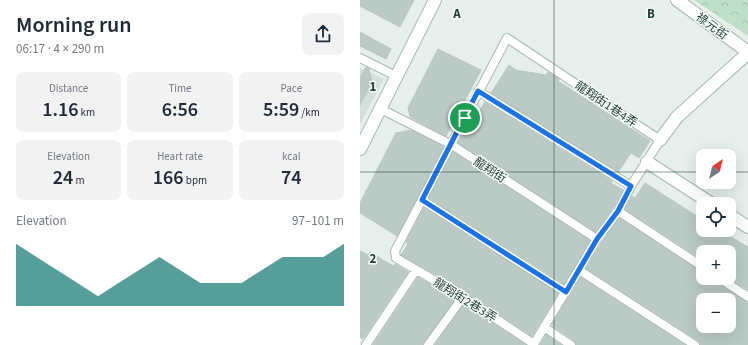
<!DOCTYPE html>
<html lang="en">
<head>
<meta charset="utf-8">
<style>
	body { margin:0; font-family:"Source Sans 3","Noto Sans TC",sans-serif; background:#f2f2f3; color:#1f2937; height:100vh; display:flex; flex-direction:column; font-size:15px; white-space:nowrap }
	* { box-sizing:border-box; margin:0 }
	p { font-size:13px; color:#747a83 }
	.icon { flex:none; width:22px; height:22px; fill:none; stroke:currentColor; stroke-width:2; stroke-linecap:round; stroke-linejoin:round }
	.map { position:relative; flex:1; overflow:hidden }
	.details { display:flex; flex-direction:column; background:#fff; width:360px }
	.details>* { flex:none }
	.needle { width:26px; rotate:35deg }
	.tools { position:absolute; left:336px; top:149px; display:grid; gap:8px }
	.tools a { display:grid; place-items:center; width:40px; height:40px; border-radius:8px; background:#fff; box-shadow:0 4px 16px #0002; font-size:20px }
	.pin { position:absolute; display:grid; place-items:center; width:34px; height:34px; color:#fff; margin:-17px; border:2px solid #fff; border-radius:50%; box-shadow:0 1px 4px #0007 }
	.round { display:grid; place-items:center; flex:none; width:42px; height:42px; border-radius:8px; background:#f2f2f3 }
	.overview { display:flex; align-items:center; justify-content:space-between; height:68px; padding:0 16px }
	h1 { font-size:22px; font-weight:600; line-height:30px }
	.stats { display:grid; grid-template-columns:repeat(3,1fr); gap:6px; height:68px; padding:4px 16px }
	.stats div { display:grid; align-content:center; border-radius:8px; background:#f2f2f3; text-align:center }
	.stats b { font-size:20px; font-weight:600 }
	.stats small { font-size:11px; font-weight:400 }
	.stats p { font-size:11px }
	.chart { height:112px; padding:8px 16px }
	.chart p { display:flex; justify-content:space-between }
	.chart svg { width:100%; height:72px; margin-top:4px; fill:#0f766e; opacity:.7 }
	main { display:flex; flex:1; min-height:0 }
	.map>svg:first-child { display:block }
	.built { fill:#d4dfda }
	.park { fill:url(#park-crowns) }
	.building { fill:#bbcac4; stroke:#b8c9c2; fill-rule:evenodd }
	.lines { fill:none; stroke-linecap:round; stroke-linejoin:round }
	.lane-casing { stroke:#a8b8b2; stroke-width:10 }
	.street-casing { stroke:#a8b8b2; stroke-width:14 }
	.secondary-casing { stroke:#a4bbb3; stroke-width:14 }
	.lane { stroke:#fff; stroke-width:8 }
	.street { stroke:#fff; stroke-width:12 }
	.secondary { stroke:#fff; stroke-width:12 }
	.route-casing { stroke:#fff; stroke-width:8 }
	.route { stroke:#1a73e8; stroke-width:5 }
	.grid { fill:none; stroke:#24423a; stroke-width:1; stroke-opacity:0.55 }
	.labels { text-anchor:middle; stroke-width:3; stroke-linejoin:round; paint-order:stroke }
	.street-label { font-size:12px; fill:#24423a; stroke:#f7fbf9 }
	.grid-label { font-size:13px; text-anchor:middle; font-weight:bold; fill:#24423a; stroke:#f7fbf9; stroke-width:3; stroke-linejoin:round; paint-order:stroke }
</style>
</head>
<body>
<main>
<section class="details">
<div class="overview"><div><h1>Morning run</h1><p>06:17 · 4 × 290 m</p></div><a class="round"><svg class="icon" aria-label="share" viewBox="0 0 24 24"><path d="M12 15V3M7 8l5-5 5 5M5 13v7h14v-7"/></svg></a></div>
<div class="stats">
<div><p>Distance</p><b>1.16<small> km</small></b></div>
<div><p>Time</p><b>6:56</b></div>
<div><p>Pace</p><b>5:59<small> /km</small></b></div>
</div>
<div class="stats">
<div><p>Elevation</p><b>24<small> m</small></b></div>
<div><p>Heart rate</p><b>166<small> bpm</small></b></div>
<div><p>kcal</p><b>74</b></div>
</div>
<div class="chart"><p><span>Elevation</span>97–101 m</p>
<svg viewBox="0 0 160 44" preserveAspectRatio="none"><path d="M0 44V6L10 14L20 22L30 30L40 38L50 30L60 22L70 14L80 22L90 30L100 30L110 30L120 22L130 14L140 14L150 14L160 6V44z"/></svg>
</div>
</section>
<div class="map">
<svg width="388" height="345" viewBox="0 0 388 345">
	<defs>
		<pattern id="park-crowns" width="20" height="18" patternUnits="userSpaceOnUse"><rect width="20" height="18" fill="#bfe0c8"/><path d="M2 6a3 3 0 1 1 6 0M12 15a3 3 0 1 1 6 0" fill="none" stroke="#a4c1ad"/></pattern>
	</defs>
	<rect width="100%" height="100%" fill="#e6efeb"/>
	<path class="built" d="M0,68L24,79L0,124Z"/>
	<path class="park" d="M334,0H388V36Z"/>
	<path class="building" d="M0,0H54L40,27L0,6Z
		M0,32L31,49L26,59L0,46Z
		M78,49L121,70L86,136L50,117L48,108Z
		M149,65L156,70L186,75L188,72L199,79L198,81L290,141L279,158L271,153L258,172L131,93Z
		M6,67L9,68L12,82L0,105V78Z
		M125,102L252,181L251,183L263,190L253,208L236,232L98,143Z
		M51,130L84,147L37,236L0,213V203L36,133Z
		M93,152L230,241L204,284L69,198Z
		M285,183L343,220V230H359L388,247V290L369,278V252H343V260L265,209L272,196L275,198Z
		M64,208L198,293L172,336L106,292L41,255L48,244L46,242Z
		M259,218L343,272V278H354L356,283L388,302V345H340L338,340L226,268L242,242ZM343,300H369V326H343Z
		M0,251L8,255L10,252L33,266L35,264L48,272L3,339L0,337Z
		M58,277L95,299L63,345H13Z
		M220,277L325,345H216L214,340L192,325Z
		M104,304L166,345H75Z
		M186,335L201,345H180Z"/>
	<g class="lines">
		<g class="lane-casing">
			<path id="lane" d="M0,58L36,76
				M118,91L271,186
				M19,108L92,145L237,239
				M62,200L206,292
				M258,211L343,267
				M219,270L335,345
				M359,278L388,297
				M184,327L211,345
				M6,345L56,270
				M68,345L103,297
				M173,345L174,344L237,239L258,211L271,186L300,140L147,38L35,251L36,258L103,297L174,344"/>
		</g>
		<g class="street-casing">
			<path id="street" d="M317,0L388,52
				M300,140L317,117L388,53
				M287,162L352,204
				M369,215L388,227"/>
		</g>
		<g class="secondary-casing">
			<path id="secondary" d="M0,149L75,0"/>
		</g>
		<use href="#lane" class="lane"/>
		<use href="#street" class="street"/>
		<use href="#secondary" class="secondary"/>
	</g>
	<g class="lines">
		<g class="route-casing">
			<path id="route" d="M118,91L271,186L258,211L237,239L206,292L62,200Z"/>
		</g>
		<use href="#route" class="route"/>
	</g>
	<path class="grid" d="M194,0V345M0,172H343M369,172H388"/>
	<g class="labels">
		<g class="street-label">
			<text transform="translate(352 26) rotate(36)" y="4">祿元街</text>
			<text transform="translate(246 104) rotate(34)" y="4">龍翔街1巷4弄</text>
			<text transform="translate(130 170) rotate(33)" y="4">龍翔街</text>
			<text transform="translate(105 300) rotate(32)" y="4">龍翔街2巷3弄</text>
		</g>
	</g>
	<g class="grid-label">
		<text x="97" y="18">A</text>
		<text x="291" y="18">B</text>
		<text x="13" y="91">1</text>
		<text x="13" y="263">2</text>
	</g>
</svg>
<div class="tools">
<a><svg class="needle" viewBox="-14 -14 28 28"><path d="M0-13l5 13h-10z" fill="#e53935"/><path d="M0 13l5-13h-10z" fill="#747a83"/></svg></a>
<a><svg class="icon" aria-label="locate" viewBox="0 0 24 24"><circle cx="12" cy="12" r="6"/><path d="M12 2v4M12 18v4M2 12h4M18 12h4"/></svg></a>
<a>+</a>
<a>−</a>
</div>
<div class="pin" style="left:105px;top:118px;background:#1e9e55"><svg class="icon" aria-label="arrive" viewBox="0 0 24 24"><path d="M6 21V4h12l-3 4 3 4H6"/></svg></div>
</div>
</main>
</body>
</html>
